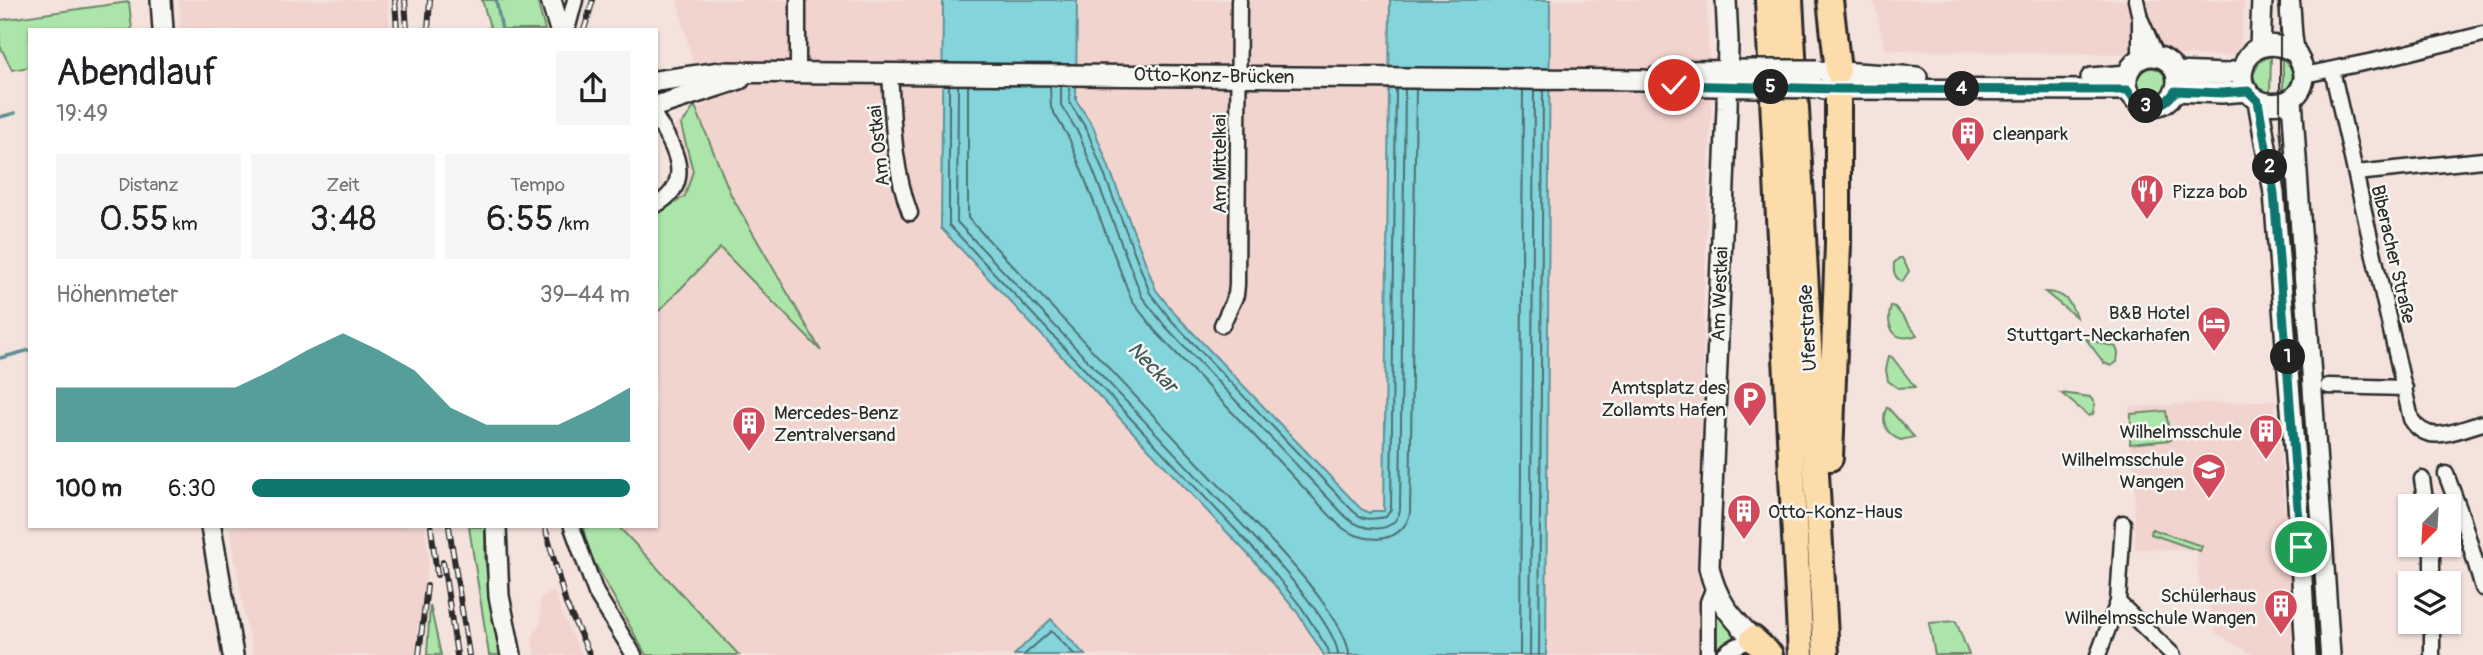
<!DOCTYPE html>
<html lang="de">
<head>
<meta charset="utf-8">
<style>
	body { margin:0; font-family:Pangolin,sans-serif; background:#f6f6f6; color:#202124; height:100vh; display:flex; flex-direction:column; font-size:26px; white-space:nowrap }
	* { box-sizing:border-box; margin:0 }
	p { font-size:23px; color:#757577 }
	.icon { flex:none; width:38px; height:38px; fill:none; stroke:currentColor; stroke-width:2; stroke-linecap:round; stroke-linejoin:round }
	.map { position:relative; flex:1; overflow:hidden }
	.details { position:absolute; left:28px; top:28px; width:630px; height:500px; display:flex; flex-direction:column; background:#fff; border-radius:0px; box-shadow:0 2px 5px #0004 }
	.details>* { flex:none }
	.needle { width:46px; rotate:204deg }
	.fabs { position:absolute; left:2398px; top:494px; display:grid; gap:14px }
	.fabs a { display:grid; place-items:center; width:63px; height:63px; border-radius:0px; background:#fff; box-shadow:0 2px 5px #0004; font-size:35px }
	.pin { position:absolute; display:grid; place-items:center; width:60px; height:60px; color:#fff; margin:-30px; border:4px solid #fff; border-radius:50%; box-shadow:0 2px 7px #0007 }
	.km { position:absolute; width:35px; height:35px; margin:-18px; border-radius:50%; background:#222; color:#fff; font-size:19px; line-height:35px; text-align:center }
	.round { display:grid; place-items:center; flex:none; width:74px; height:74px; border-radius:0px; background:#f6f6f6 }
	.headline { display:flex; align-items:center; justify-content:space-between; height:119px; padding:0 28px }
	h1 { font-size:38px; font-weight:600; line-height:52px }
	.metrics { display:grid; grid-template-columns:repeat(3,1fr); gap:10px; height:119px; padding:7px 28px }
	.metrics div { display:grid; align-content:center; border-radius:0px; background:#f6f6f6; text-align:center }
	.metrics b { font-size:35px; font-weight:600 }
	.metrics small { font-size:19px; font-weight:400 }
	.metrics p { font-size:19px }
	.chart { height:196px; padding:14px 28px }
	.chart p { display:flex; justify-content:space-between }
	.chart svg { width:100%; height:126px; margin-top:7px; fill:#0f766e; opacity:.7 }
	ul { padding:0 28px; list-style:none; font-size:23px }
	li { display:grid; grid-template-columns:112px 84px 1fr; align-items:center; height:52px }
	li i { height:18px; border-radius:9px; background:#0f766e }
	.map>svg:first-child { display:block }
	.built { fill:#f2d4cf }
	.green { fill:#ace5a9; stroke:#6c886a; stroke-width:2 }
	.water { fill:#83d4db; stroke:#609095; stroke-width:2 }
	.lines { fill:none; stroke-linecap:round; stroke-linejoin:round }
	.shore { stroke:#4e6f71; stroke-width:2 }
	.stream { stroke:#609095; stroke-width:3.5 }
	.street-casing { stroke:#2b2b2b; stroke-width:19 }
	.secondary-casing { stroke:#2b2b2b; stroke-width:24 }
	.highway-casing { stroke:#2b2b2b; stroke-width:30 }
	.street { stroke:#f6f6f2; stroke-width:14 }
	.secondary { stroke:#f6f6f2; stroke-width:19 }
	.highway { stroke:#fddcac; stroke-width:24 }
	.tram { stroke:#2b2b2b; stroke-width:2 }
	.rail-casing { stroke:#2b2b2b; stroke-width:6 }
	.rail { stroke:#f6f6f2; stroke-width:3.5; stroke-dasharray:10; stroke-linecap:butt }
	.secondary-bridge-casing { stroke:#2b2b2b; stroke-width:24; stroke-linecap:butt }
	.secondary-bridge { stroke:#f6f6f2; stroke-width:19 }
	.route-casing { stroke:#fff; stroke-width:14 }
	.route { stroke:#0f766e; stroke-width:9 }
	.labels { text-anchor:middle; stroke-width:5; stroke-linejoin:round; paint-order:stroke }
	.street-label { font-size:19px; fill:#2b2b2b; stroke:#f6f6f2 }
	.poi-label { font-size:19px; fill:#2b2b2b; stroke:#f6f6f2; text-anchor:end }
	.water-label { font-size:21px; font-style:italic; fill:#415557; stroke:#f6f6f2 }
</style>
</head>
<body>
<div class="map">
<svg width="2483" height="655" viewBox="0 0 2483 655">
	<rect width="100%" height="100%" fill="#f4e2dd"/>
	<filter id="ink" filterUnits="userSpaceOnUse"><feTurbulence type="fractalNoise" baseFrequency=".0143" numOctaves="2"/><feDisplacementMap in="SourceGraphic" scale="14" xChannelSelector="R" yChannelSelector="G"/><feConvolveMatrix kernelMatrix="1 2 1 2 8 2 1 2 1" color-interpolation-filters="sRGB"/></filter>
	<g filter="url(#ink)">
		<path class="built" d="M179,0H387L390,30H181Z
			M677,0H943L941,228L1256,563L1297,612L1324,655H1085L1051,620L1014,655H623L598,616L578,576L562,527H656V196L660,193L670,170L665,149L657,137L708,103L692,59Z
			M1077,0H1390L1384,511H1373L1370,513L1361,509L1176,315L1156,290L1093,126L1076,100Z
			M1550,0H1707L1711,118L1704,292L1699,655H1546Z
			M1874,0H2245L2240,46L2234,56L1885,50Z
			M2275,400L2298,655H2253L2216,633L2208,602L2199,590L2197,550L2135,549L2134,466L2130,455L2129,407Z
			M230,527H425L429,561L417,633L416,655H254L245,620Z
			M554,591L563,616L582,655H535L532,638L540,623V598Z"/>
		<path class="green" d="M482,0H537L545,30H491Z
			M129,2L132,30H30V67L12,70L0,46V20Z
			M2271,56L2270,94L2257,86L2253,75L2260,61Z
			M2283,58C2295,68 2296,83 2283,92Z
			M2138 82a14 14 0 1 1 28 0a14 14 0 1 1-28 0Z
			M695,106L731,195L821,351L720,248L656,314V214L685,196L693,171L681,125Z
			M1899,258H1902L1909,271L1902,282C1894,277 1893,271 1894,263Z
			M2045,292C2063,292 2071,301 2076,317Z
			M1891,306L1895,307L1917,335C1894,344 1885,327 1891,306Z
			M2086,339L2116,347L2118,353L2117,362L2111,366L2104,363Z
			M1889,356L1892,357L1915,387L1898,388L1888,381L1886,370Z
			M2061,393L2090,397L2095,404L2093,414L2089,416Z
			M1887,407L1889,409L1914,437L1901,440C1886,435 1880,421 1887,407Z
			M2166,411L2170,440L2130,444L2131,414Z
			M469,527H485V559L500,655H489Z
			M583,527H619L739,655H646L588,551Z
			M2152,529L2202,546L2200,551L2151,534Z
			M430,605L441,655H427Z
			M1717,609L1737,635L1717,647Z
			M1956,621L1969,655H1935L1929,623Z"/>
		<path class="water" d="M943,0H1077L1076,100L1093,126L1156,290L1176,315L1361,509L1370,513L1372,511H1384L1390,0H1550L1546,655H1324L1297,612L1256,563L941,228Z
			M1051,619L1085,655H1014Z"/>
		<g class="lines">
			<path class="shore" d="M949,85V225L1262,558L1302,608L1328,649L1329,655
				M958,85L957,222L1268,552C1286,573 1337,629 1338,655
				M968,86V218L1276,546C1296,568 1348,626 1349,655
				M1050,86L1051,108L1069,138L1132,301L1157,333L1338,524C1359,544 1402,547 1410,513L1416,89
				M1061,86V105L1079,134L1142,297L1165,326L1346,517C1361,531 1394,536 1400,510L1405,89
				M1069,86L1070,103L1087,130L1150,293L1171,320L1352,510C1364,522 1372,519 1386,517L1391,509L1396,89
				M1024,655L1051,631L1075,655
				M1520,655L1523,90
				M1530,655L1534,90
				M1539,655L1543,90"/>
			<path class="stream" d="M496,0L502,30
				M0,117L15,113
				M0,358L30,350"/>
			<g class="street-casing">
				<path id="street" d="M2136,0L2140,18L2157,57
					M567,30L575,0
					M2140,59V19
					M2332,70L2411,419C2428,447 2456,430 2483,423
					M798,72V0
					M890,72C893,121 893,167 910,213
					M2304,75L2378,60L2483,34
					M656,118C674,147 696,182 656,205
					M2356,173L2483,160
					M1222,325L1236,295L1237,285L1239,0
					M2328,386L2405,388
					M2446,474L2462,517L2483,588
					M2422,479L2426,506
					M2123,523L2118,602L2173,655
					M572,527L596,593L634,655
					M2432,583V544
					M1708,655V602L1714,587
					M1723,655L1730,649L1753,639
					M2098,655L2118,602
					M2432,655V621"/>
			</g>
			<g class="secondary-casing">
				<path id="secondary" d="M161,0L163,30
					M551,0L560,30
					M1726,0L1728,41L1727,108L1709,567C1716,600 1730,615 1753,639
					M2289,0C2292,14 2290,43 2296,53C2300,62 2305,68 2304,78C2299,118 2234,108 2243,69C2249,42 2274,41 2294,52
					M2260,47L2262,0
					M2127 81a25 25 0 1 1 50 0a25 25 0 1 1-50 0Z
					M1825,71L1917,77
					M2175,72L2226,74L2243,69
					M1657,77L1684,71L1754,70
					M2091,78L2127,75
					M656,81L721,72L1645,80L1674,85L1756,87
					M1824,89L2128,90
					M2175,91L2222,93L2248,91
					M2292,99L2330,655
					M2258,101L2274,193L2297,484L2306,655
					M656,106L740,79
					M211,527L233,655
					M496,527L499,596L511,655"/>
			</g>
			<g class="highway-casing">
				<path id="highway" d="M1768,0L1801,655
					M1790,0L1826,655
					M1830,0L1838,71
					M1830,458L1838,244V89
					M1753,639L1770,655"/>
			</g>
			<use href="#street" class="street"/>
			<use href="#secondary" class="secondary"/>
			<use href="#highway" class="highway"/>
			<path class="tram" d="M2280,0V126L2299,334L2320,655"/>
			<g class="rail-casing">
				<path id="rail" d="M395,0L397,30
					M405,0L407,30
					M428,30L430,0
					M584,30L593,0
					M431,527L437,575
					M449,527L469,655
					M545,527L566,604L590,655
					M443,562L457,655
					M419,655L427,586"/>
			</g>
			<use href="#rail" class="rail"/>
			<g class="secondary-bridge-casing">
				<path id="secondary-bridge" d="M1754,70H1817
					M1756,87L1816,88"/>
			</g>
			<use href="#secondary-bridge" class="secondary-bridge"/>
		</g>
	</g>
	<g class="lines" filter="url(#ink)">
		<g class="route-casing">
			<path id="route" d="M1674,85L1838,89L2128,90C2139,111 2163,111 2175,91L2222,93L2248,91L2258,101L2274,193L2301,547"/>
		</g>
		<use href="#route" class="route"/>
	</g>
	<defs>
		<g id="building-pin" transform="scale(1.75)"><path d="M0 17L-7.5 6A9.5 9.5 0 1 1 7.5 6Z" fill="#d1495b" stroke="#f6f6f2"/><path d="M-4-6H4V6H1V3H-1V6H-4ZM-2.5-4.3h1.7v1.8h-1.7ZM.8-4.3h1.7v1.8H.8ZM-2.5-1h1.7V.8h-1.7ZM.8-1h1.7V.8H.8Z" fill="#fff"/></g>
		<g id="restaurant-pin" transform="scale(1.75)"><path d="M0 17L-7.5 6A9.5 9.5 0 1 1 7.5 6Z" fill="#d1495b" stroke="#f6f6f2"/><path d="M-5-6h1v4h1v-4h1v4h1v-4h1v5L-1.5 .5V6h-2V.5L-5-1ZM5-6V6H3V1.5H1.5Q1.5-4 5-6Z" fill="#fff"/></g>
		<g id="hotel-pin" transform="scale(1.75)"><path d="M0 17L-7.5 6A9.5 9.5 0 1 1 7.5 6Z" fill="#d1495b" stroke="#f6f6f2"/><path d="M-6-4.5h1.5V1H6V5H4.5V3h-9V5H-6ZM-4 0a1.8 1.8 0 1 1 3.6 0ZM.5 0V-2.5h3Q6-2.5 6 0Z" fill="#fff"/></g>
		<g id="parking-pin" transform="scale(1.75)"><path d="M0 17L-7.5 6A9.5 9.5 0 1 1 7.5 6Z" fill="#d1495b" stroke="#f6f6f2"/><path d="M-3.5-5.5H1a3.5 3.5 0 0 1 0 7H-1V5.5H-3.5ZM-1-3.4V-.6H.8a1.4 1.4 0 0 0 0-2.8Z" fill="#fff"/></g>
		<g id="school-pin" transform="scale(1.75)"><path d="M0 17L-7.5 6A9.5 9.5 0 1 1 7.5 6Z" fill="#d1495b" stroke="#f6f6f2"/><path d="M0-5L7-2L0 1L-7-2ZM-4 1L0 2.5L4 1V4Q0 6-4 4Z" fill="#fff"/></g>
	</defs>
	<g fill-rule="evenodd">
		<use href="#building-pin" x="1968" y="133"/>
		<use href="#restaurant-pin" x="2147" y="191"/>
		<use href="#hotel-pin" x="2214" y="323"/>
		<use href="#parking-pin" x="1750" y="398"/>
		<use href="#building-pin" x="749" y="423"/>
		<use href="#building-pin" x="2266" y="431"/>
		<use href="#school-pin" x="2209" y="470"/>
		<use href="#building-pin" x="1744" y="511"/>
		<use href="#building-pin" x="2281" y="606"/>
	</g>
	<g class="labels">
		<g class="street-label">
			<text transform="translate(1214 75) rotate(1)" y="7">Otto-Konz-Brücken</text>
			<text transform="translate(878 146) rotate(-96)" y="7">Am Ostkai</text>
			<text transform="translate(1219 164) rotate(-90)" y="7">Am Mittelkai</text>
			<text transform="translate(2394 254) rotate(77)" y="7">Biberacher Straße</text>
			<text transform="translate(1719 294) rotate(-88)" y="7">Am Westkai</text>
			<text transform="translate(1807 328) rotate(-93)" y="7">Uferstraße</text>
		</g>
		<g class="poi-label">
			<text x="1993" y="140" text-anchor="start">cleanpark</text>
			<text x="2172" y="198" text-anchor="start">Pizza bob</text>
			<text x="2190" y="319">B&amp;B Hotel<tspan x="2190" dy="22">Stuttgart-Neckarhafen</tspan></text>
			<text x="1726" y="394">Amtsplatz des<tspan x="1726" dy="22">Zollamts Hafen</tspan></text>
			<text x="774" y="419" text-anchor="start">Mercedes-Benz<tspan x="774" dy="22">Zentralversand</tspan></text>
			<text x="2242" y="438">Wilhelmsschule</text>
			<text x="2184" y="466">Wilhelmsschule<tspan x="2184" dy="22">Wangen</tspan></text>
			<text x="1768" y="518" text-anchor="start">Otto-Konz-Haus</text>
			<text x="2256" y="602">Schülerhaus<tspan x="2256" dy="22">Wilhelmsschule Wangen</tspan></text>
		</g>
		<g class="water-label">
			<text transform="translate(1153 367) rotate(46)" y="7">Neckar</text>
		</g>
	</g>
</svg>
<div class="fabs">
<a><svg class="needle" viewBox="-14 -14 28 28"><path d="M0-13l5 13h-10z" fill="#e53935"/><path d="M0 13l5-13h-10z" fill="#757577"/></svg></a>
<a><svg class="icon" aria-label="layers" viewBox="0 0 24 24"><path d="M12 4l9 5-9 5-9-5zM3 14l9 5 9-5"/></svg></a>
</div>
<div class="pin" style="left:2301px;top:547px;background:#1e9e55"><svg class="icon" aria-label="arrive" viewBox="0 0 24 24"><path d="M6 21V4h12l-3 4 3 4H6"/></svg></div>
<div class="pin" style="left:1674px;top:85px;background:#d93025"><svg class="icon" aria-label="check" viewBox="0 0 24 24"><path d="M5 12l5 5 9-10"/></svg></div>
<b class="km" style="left:2288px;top:357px">1</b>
<b class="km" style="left:2270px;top:167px">2</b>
<b class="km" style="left:2146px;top:106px">3</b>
<b class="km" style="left:1962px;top:89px">4</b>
<b class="km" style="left:1771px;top:87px">5</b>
<section class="details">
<div class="headline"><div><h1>Abendlauf</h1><p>19:49</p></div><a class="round"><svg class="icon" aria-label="share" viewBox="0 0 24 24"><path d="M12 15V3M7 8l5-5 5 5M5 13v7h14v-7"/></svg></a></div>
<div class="metrics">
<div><p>Distanz</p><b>0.55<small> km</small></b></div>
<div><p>Zeit</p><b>3:48</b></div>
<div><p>Tempo</p><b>6:55<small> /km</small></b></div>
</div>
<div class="chart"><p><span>Höhenmeter</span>39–44 m</p>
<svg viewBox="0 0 160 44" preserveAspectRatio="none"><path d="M0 44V25L10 25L20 25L30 25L40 25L50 25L60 19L70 12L80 6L90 12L100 19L110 32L120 38L130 38L140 38L150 32L160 25V44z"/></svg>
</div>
<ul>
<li><b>100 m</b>6:30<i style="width:100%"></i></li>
</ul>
</section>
</div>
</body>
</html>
